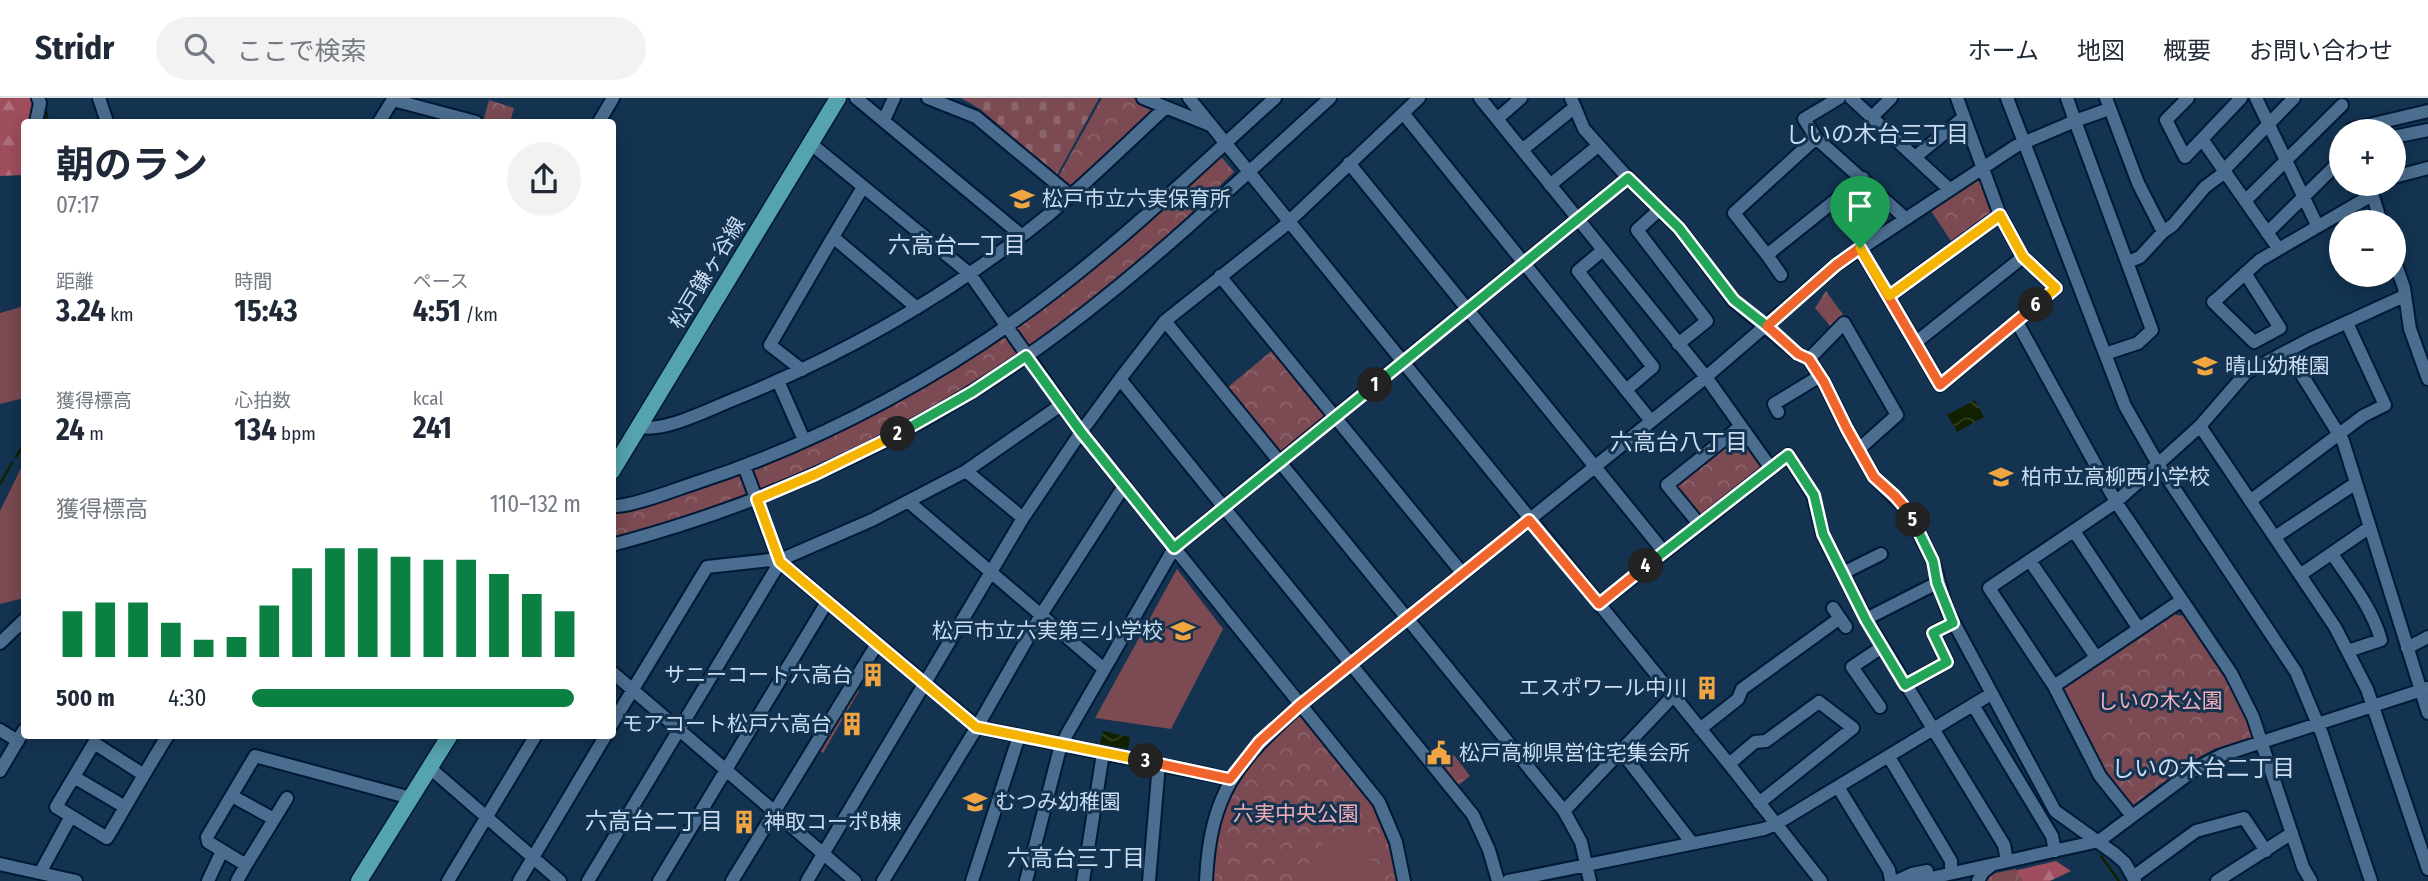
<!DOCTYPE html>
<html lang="ja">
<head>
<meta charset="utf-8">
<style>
	body { margin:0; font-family:"Fira Sans Condensed","Noto Sans JP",sans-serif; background:#f2f2f3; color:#1f2937; height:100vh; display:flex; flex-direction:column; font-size:26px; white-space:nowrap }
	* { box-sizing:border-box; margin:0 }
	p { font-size:23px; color:#747a83 }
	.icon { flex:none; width:38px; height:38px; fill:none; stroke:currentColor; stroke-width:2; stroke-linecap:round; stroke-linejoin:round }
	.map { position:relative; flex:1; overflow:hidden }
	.side { position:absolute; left:21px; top:21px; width:595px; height:620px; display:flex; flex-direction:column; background:#fff; border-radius:7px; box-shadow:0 4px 18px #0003 }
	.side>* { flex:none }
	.fabs { position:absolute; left:2329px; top:21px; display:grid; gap:14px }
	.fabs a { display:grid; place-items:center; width:77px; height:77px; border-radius:50%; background:#fff; box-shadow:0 4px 18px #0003; font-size:35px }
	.pin { position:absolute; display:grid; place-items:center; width:60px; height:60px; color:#fff; margin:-72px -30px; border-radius:50% 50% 50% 0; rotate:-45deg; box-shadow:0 0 7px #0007 }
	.pin .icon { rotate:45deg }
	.km { position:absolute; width:35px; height:35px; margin:-18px; border-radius:50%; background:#222; color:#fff; font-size:19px; line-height:35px; text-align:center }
	.round { display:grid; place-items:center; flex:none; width:74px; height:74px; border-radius:37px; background:#f2f2f3 }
	.headline { display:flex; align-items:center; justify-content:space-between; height:119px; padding:0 35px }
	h1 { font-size:38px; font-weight:700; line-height:52px }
	.metrics { display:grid; grid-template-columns:repeat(3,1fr); gap:10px; height:119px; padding:7px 35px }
	.metrics div { display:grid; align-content:center }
	.metrics b { font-size:30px; font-weight:700 }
	.metrics small { font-size:19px; font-weight:400 }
	.metrics p { font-size:19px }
	.chart { height:196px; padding:14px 35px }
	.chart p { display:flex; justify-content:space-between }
	.chart svg { width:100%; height:126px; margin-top:7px; stroke:#0b8043; stroke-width:6 }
	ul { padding:0 35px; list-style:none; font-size:23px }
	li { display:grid; grid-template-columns:112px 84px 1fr; align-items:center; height:52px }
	li i { height:18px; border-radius:9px; background:#0b8043 }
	header { display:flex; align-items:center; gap:42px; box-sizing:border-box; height:98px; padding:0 35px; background:#fff; border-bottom:2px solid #e0e1e3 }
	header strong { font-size:33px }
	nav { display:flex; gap:38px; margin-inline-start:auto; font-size:24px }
	.search { width:490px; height:63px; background:#f2f2f3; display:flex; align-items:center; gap:18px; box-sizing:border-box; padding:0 24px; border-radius:38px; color:#747a83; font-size:26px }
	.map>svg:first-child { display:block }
	.forest { fill:url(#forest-firs) }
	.cemetery { fill:url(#cemetery-stones) }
	.park { fill:url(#park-crowns) }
	.pitch { fill:#7b4a52 }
	.water { fill:url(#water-waves) }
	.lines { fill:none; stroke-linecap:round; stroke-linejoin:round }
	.stream { stroke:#112100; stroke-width:2.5 }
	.minor-casing { stroke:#001936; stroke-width:16 }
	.major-casing { stroke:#001936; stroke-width:19 }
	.minor { stroke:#4b6d8f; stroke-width:12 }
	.major { stroke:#55a3ad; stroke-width:16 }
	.split-1-casing { stroke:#fff; stroke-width:14 }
	.split-2-casing { stroke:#fff; stroke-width:14 }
	.split-3-casing { stroke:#fff; stroke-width:14 }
	.split-4-casing { stroke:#fff; stroke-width:14 }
	.split-5-casing { stroke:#fff; stroke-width:14 }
	.split-6-casing { stroke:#fff; stroke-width:14 }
	.split-7-casing { stroke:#fff; stroke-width:14 }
	.split-1 { stroke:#22a559; stroke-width:9 }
	.split-2 { stroke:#22a559; stroke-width:9 }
	.split-3 { stroke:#f5b400; stroke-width:9 }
	.split-4 { stroke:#f0652b; stroke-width:9 }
	.split-5 { stroke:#22a559; stroke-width:9 }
	.split-6 { stroke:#f0652b; stroke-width:9 }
	.split-7 { stroke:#f5b400; stroke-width:9 }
	.labels { text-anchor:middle; stroke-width:6; stroke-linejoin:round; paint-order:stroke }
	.poi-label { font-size:21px; fill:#cbddf1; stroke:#133351; text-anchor:start }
	.street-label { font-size:21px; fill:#cbddf1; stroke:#133351 }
	.park-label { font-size:21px; fill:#f2adb6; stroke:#133351 }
	.neighbourhood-label { font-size:23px; fill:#cbddf1; stroke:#133351 }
</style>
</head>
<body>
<header>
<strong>Stridr</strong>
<div class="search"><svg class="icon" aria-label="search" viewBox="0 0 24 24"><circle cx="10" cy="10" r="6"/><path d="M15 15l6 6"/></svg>ここで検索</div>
<nav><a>ホーム</a><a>地図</a><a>概要</a><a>お問い合わせ</a></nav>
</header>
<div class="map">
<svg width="2428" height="783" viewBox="0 0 2428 783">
	<defs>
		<pattern id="forest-firs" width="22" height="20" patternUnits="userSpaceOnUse" patternTransform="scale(1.75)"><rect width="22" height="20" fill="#9f4e5d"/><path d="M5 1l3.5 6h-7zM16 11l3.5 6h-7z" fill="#af6f7d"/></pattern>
		<pattern id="cemetery-stones" width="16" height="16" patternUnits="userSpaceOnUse" patternTransform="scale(1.75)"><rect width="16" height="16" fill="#7b4a52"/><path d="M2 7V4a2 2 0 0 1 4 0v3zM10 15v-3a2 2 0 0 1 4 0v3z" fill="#8c646b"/></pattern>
		<pattern id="park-crowns" width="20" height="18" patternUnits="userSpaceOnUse" patternTransform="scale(1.75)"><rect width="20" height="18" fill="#7b4a52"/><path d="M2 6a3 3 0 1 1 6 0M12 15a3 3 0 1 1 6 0" fill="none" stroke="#8c646b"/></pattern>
		<pattern id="water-waves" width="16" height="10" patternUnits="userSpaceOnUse" patternTransform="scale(1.75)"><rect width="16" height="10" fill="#112100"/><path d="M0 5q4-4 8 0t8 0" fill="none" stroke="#324126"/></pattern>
	</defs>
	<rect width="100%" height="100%" fill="#133351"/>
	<path class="forest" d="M0,0H34L35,24H24V77L0,78Z
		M2056,763L2071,773L2050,783H1989L1996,777Z"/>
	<path class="cemetery" d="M961,0H1099L1057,77L980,11Z"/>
	<path class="park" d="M1102,0H1133L1154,10L1153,18L1074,90H1067L1057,81Z
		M489,2L514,10L510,24H483Z
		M1219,56L1234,74C1193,112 1154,154 1110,190C991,285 853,362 709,413C693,418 676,425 659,429C644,434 628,435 613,440V413L638,409L752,369L1019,227L1067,193Z
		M1981,78L1994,112L1993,117L1953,146L1929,110Z
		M1826,193L1844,218L1832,230L1815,210Z
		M1275,250L1326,313V319L1283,354L1279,353L1227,290Z
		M1742,335L1763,365L1762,371L1702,419H1698L1673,390L1674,384Z
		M2175,512L2176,517L2186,518L2228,579L2253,635L2252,639L2214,651L2189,665L2132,708L2102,676L2060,588Z
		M854,589L859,593L823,655L816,651Z
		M1294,618H1303L1376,709L1387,730L1399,783H1212C1213,738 1224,691 1255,656C1267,643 1281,631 1294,618Z
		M1454,657L1470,678L1456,689L1439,669Z
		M2016,771L2023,783H1984L1995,775Z"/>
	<path class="pitch" d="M24,208V300L0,306V215Z
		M24,364V500L0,506V413Z
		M1177,471L1223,531L1171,631L1095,620Z
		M2103,579L2129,620L2092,644L2065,602L2070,599L2068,597L2081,588L2084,591Z
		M1340,738H1361L1370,748L1374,783H1308C1305,757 1315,745 1340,738Z"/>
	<path class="water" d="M1975,302L1984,319L1957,334L1947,317Z
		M1103,633L1130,639L1128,651L1100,646Z"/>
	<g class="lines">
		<path class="stream" d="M44,24L47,18L45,7
			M16,359L24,346
			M0,386L12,365
			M2101,758L2119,783"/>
		<g class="minor-casing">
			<path id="minor" d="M99,0L107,24
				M856,0L1021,137
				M928,0L976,19L1070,97
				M1143,0L1210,27
				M1189,0L1729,666L1821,783
				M1480,0L1706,279L1770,369
				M1571,0L1584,31L1628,80L1679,130L1734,203L1798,256L1809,261L1824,284L1847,331L1874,379L1908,413L1933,463L1947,512L2055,713L2115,756L2125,765L2135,783
				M1839,0L1804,21L1816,40L1905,120
				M1851,0L1949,91
				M2007,0L2125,308L2158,366L2296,574L2322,636L2371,783
				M2106,0L2138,85L2163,134
				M2188,0L2166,22L2185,59L2241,0
				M2256,0L2317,127
				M393,2L476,24
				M1403,15L1651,323
				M1872,19L1891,0
				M1497,21L1521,0
				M884,22L894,0
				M36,24L40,5L38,0
				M379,24L394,0
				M599,24L613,0
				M2352,31L2428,13
				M2394,39L2428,32
				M1816,40L1734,115L1767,157L1863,80
				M2202,41L2278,150
				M810,45L970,176L1081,334L1379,704L1396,744L1404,783
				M1522,52L1575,9
				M1915,59L1963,20
				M1349,65L1664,454
				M2224,72L2294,0
				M2394,79L2428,70
				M2369,86L2381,124
				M1550,87L1598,48
				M2245,103L2342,7
				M1659,112L1637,132L1707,223L1678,246
				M2267,135L2342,61
				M833,139L863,89
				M1860,150L1940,287L2056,190L2023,159L2000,117L1957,0
				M1603,152L1578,173L1653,269L1626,292
				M1767,157L1781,177
				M2394,161L2404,190L2410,231L2428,281
				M2128,164L2140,159L2163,134L2173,127L2205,89L2225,74
				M2245,175L2280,230L2254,244L2213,204L2218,200L2260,162L2372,97
				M1220,178L1463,476
				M1889,198L2000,117
				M1165,223L1564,713L1581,744L1590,783
				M2017,224L2116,404L2182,502L2054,588
				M1915,245L2023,159
				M2287,253L2343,343L2428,615
				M2105,256L2138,245L2152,232L2075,23L2109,11
				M1809,261L1844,225L1897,317L1859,351
				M802,272L770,247L833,139L917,210
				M1120,281L1473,717L1489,752L1498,783
				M778,283L804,342
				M1778,314L1774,306L1820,278
				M2200,328L2335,529L2367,591L2428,771
				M640,329C664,334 706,313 730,303C844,257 951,196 1047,118C1088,84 1126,46 1165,10
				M744,368L780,464L977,629L1230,681
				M966,373L1023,420
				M2250,403L2363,318L2385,307L2347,225
				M909,404L1104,571
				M612,408C630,410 679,390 698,384C824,343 952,273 1056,192C1133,133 1203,65 1275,0
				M1699,426L1667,387L1741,328
				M2074,433L2139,531
				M2275,439L2356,385
				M612,447C766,406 912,340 1041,248C1144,174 1236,85 1330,0
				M2332,456C2351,484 2372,510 2381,542L2348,553
				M780,462L872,422L966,373L1061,307
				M2030,463L2096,559
				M1843,475L1881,456
				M2300,477L2370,429
				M2182,502L2231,575L2253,619L2303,769L2311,783
				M1599,506L1788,357L1813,397L1823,437L1866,521L2004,747L2007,763
				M1833,510L1846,529
				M1866,521L1937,485
				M0,545L24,522
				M2407,550L2428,539
				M612,574L855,783
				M1905,587L1947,564L1933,535L1953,525
				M1973,607L2052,738L2055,753
				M1880,609L1852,569L1882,549
				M612,626L707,469L779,461
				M1700,631L1738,601L1742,591L1840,520
				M0,632L18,643
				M1621,653L1692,745
				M1889,659L1951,763V769
				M1729,666L1755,644L1766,643L1819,604L1853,630L1759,705
				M430,670L560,783
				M0,673L24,632
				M144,677L94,645L56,709L107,740C127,706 147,671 168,637
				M74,679L125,709
				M1838,689L1889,772L1891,783
				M232,698L274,721
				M287,700L246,767L208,744L207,739L255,658L411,700
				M1564,713L1673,598
				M2132,718L2100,678L2054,588L1989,490L2116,404L2200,328L2246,275L2308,242L2404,198
				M0,766L76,783
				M40,775L71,718
				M2133,779L2196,733L2244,720L2266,753
				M208,783L222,753
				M237,783L246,767
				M448,783L536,637
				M519,783L606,637
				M588,783L780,464
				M659,783L827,504
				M732,783L877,546
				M807,783L1023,420L1081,334L1120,281L1165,223L1282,130L1419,0
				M883,783L977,629L1041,517L1124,388
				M972,783L1019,638
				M1026,783L1059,654L1067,636L1174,450L1628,80
				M1083,783L1103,655
				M1149,783L1159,666
				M1206,783C1210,695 1237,664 1300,607L1706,279L1836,167L2016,48L2075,23L2067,0
				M1508,783L1764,731L1776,726L1991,596
				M1897,783L1912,776L1927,773
				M1917,783L2099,743L2198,669L2222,657L2428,590
				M1978,783L1983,774L1992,767
				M2217,783L2292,735"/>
		</g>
		<g class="major-casing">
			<path id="major" d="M612,373L838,0
				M359,783L450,637"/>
		</g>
		<use href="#minor" class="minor"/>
		<use href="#major" class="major"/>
	</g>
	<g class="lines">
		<g class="split-1-casing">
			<path id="split-1" d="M1375,287L1628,80L1679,130L1734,202L1767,228L1836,167L1860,150"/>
		</g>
		<g class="split-2-casing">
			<path id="split-2" d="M898,336L972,294L1026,258L1081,334L1174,450L1375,287"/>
		</g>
		<g class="split-3-casing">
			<path id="split-3" d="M898,336L816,376L757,401L780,464L976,629L1146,663"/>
		</g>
		<g class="split-4-casing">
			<path id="split-4" d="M1146,663L1230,681L1259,644L1300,607L1529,422L1599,506L1646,468"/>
		</g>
		<g class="split-5-casing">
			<path id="split-5" d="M1646,468L1788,357L1814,397L1823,436L1866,522L1905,587L1947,564L1933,535L1953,525L1937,485L1933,463L1913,422"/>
		</g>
		<g class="split-6-casing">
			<path id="split-6" d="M1913,422L1908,413L1895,398L1874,379L1847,331L1824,284L1809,261L1798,256L1767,228L1836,167L1860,150L1940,287L2036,207"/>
		</g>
		<g class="split-7-casing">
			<path id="split-7" d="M1860,150L1889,198L2000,117L2023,159L2056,190L2036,207"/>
		</g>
		<use href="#split-1" class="split-1"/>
		<use href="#split-2" class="split-2"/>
		<use href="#split-3" class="split-3"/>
		<use href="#split-4" class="split-4"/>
		<use href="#split-5" class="split-5"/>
		<use href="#split-6" class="split-6"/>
		<use href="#split-7" class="split-7"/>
	</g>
	<defs>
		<g id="school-bare" transform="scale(1.89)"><path d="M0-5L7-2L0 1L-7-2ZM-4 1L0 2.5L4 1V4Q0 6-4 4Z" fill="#f1a540" stroke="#133351" stroke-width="2.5" paint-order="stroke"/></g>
		<g id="building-bare" transform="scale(1.89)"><path d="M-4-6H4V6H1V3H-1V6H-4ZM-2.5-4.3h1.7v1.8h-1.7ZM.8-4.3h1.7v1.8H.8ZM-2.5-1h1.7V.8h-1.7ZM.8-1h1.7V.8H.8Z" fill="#f1a540" stroke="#133351" stroke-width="2.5" paint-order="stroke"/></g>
		<g id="civic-bare" transform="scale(1.89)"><path d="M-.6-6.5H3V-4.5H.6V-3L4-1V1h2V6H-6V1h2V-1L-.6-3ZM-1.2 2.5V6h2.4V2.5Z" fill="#f1a540" stroke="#133351" stroke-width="2.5" paint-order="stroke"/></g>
	</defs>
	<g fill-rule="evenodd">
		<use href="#school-bare" x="1022" y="101"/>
		<use href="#school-bare" x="2205" y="268"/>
		<use href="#school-bare" x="2001" y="379"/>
		<use href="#school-bare" x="1183" y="533"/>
		<use href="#building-bare" x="873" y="577"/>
		<use href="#building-bare" x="1707" y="590"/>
		<use href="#building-bare" x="852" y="626"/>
		<use href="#civic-bare" x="1439" y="655"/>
		<use href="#school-bare" x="975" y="704"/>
		<use href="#building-bare" x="744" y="724"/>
	</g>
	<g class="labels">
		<g class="poi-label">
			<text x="1042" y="108">松戸市立六実保育所</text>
			<text x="2225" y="275">晴山幼稚園</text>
			<text x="2021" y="386">柏市立高柳西小学校</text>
			<text x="1163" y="540" text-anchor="end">松戸市立六実第三小学校</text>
			<text x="853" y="584" text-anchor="end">サニーコート六高台</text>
			<text x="1687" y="597" text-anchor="end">エスポワール中川</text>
			<text x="832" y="633" text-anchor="end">モアコート松戸六高台</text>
			<text x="1459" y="662">松戸高柳県営住宅集会所</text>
			<text x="995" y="711">むつみ幼稚園</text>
			<text x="764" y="731">神取コーポB棟</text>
		</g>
		<g class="street-label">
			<text transform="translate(707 175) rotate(-59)" y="7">松戸鎌ヶ谷線</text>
		</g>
		<g class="park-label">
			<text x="2160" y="610">しいの木公園</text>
			<text x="1296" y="723">六実中央公園</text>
		</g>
		<g class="neighbourhood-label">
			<text x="1877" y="44">しいの木台三丁目</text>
			<text x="957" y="155">六高台一丁目</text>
			<text x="1679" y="352">六高台八丁目</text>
			<text x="2203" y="678">しいの木台二丁目</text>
			<text x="654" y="731">六高台二丁目</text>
			<text x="1076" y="768">六高台三丁目</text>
		</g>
	</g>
</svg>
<div class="fabs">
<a>+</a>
<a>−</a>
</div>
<div class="pin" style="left:1860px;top:150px;background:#1e9e55"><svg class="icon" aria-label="arrive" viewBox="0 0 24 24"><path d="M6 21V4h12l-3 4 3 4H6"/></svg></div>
<b class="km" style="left:1375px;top:287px">1</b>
<b class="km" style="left:898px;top:336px">2</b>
<b class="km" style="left:1146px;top:663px">3</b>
<b class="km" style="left:1646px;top:468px">4</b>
<b class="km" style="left:1913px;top:422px">5</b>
<b class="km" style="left:2036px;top:207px">6</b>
<section class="side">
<div class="headline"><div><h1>朝のラン</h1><p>07:17</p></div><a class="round"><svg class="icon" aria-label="share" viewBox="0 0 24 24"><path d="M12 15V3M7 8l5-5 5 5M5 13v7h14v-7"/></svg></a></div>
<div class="metrics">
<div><p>距離</p><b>3.24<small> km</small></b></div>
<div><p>時間</p><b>15:43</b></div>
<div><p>ペース</p><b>4:51<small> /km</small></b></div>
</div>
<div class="metrics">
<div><p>獲得標高</p><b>24<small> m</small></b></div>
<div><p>心拍数</p><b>134<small> bpm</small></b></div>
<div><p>kcal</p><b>241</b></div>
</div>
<div class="chart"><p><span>獲得標高</span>110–132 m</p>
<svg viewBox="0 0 160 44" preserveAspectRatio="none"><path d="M5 44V28M15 44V25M25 44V25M35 44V32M45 44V38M55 44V37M65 44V26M75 44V13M85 44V6M95 44V6M105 44V9M115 44V10M125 44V10M135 44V15M145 44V22M155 44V28"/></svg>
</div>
<ul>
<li><b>500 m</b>4:30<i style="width:98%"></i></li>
</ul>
</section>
</div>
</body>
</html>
